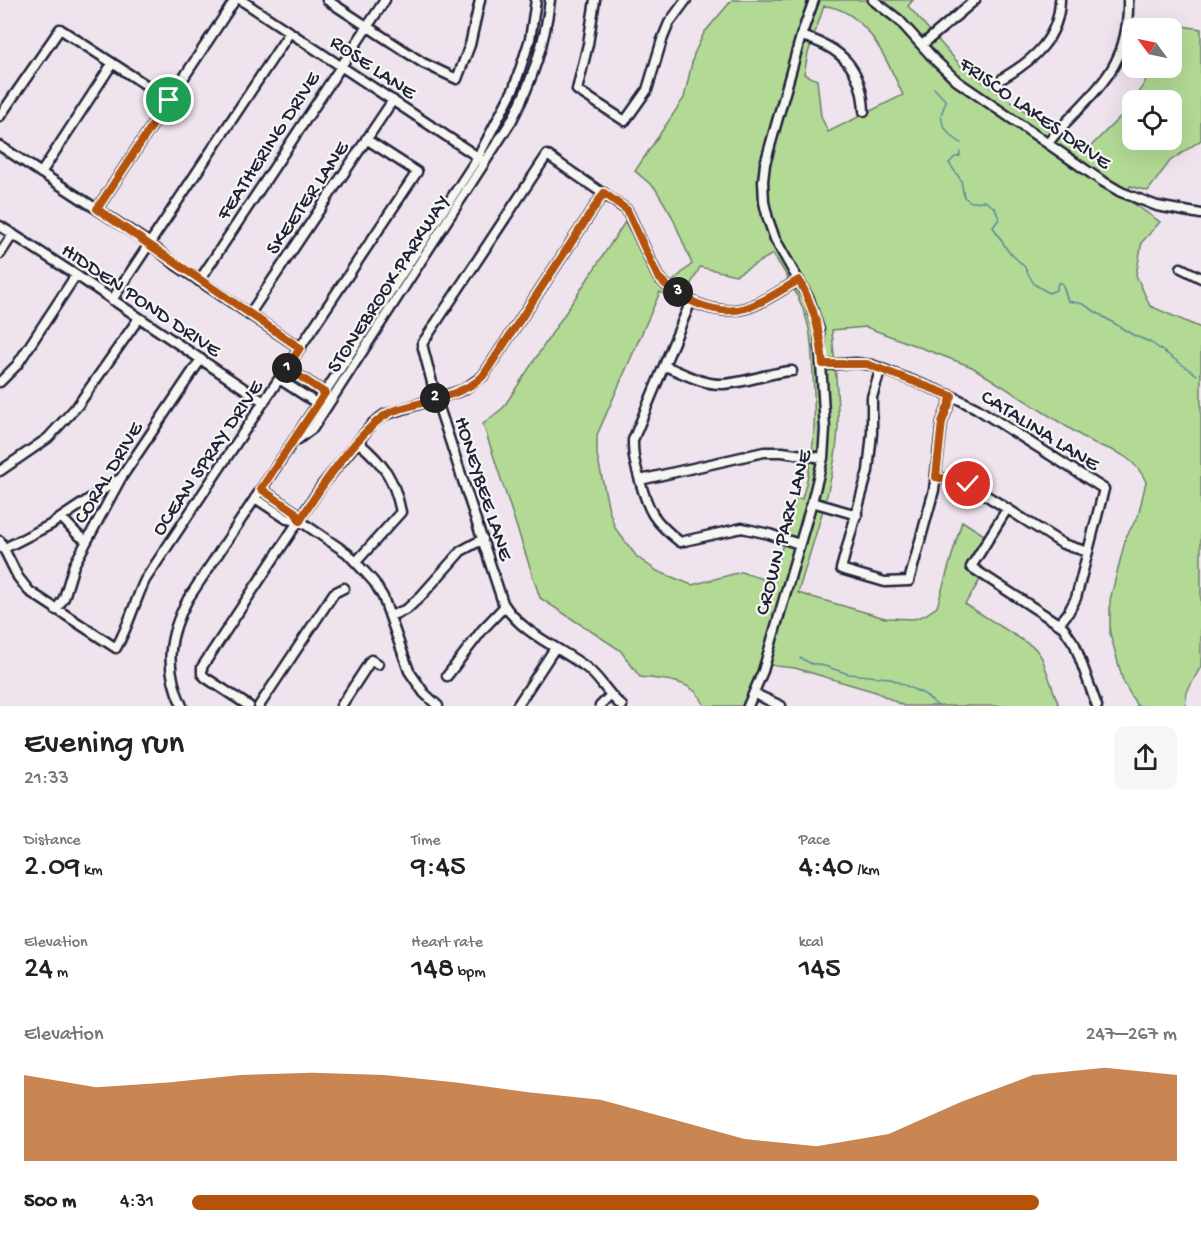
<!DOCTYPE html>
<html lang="en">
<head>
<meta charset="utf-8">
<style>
	body { margin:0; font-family:"Gochi Hand",sans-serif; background:#f6f6f6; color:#222; height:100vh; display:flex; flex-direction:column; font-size:22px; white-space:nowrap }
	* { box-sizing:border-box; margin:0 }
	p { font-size:20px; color:#767676 }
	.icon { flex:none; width:33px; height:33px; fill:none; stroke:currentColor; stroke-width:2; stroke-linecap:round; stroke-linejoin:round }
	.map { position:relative; height:706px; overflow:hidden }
	.sheet { display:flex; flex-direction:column; background:#fff; flex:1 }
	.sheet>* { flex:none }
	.needle { width:39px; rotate:303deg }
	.controls { position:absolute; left:1122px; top:18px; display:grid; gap:12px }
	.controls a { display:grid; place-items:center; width:60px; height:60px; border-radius:12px; background:#fff; box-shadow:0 6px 24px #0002; font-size:30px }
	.pin { position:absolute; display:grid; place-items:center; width:51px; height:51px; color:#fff; margin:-26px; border:3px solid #fff; border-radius:50%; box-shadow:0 2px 6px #0007 }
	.km { position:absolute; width:30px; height:30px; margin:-15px; border-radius:50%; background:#222; color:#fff; font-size:16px; line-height:30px; text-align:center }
	.round { display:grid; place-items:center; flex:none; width:63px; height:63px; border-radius:12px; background:#f6f6f6 }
	.summary { display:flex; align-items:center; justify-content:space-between; height:102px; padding:0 24px }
	h1 { font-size:33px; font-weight:600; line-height:45px }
	.figures { display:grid; grid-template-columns:repeat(3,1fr); gap:9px; height:102px; padding:6px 24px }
	.figures div { display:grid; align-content:center }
	.figures b { font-size:30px; font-weight:600 }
	.figures small { font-size:16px; font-weight:400 }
	.figures p { font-size:16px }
	.chart { height:168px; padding:12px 24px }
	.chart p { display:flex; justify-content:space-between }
	.chart svg { width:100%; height:108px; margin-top:6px; fill:#b45309; opacity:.7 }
	ul { padding:0 24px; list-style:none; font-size:20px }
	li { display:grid; grid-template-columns:96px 72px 1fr; align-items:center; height:45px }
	li i { height:15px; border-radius:8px; background:#b45309 }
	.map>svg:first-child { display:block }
	.green { fill:#b3da95; stroke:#6a7e68; stroke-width:1.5; fill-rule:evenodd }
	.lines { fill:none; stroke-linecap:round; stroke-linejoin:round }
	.stream { stroke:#5a8a9a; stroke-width:1.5 }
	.minor-casing { stroke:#22223b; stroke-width:13 }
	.minor { stroke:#f6f6f2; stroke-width:8 }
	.route-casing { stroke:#fff; stroke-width:12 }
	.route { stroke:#b45309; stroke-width:8 }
	.labels { text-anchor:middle; stroke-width:4.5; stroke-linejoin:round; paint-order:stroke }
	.street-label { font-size:21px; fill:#22223b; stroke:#f6f6f2 }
</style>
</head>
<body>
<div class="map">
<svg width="1201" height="706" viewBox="0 0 1201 706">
	<rect width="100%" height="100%" fill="#efe3ed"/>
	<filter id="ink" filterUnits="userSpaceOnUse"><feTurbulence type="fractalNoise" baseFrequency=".0167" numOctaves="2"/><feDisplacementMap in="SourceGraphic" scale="12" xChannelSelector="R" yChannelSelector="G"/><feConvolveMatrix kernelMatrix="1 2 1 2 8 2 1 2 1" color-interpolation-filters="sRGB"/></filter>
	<g filter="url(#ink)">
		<path class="green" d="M732,0H913L908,6L962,67L1084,153L1127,110L1132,101V140H1172V100H1133L1144,84L1151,68H1172V28H1161L1162,23L1201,29V140L1170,161L1148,191L1130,186L1127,199L1160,222L1142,242L1136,275L1150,306L1201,328V666L1187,692L1185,706H1137L1123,681L1110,633V600L1126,537L1138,516L1146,482C1137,460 1117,450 1094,444L972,367L866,327L832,330C834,361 839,395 838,427C836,481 813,540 798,593L885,618L914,619L925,615L937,607L962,521L992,540L976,563L985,572L965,604L1035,648L1042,658L1059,706H904L876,692L852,685L795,668L776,666L761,662L753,686L742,706H704C696,679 663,680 640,677L620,650L540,598L483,424L503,408L625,222L649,265L665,288L692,264L672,216L655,188L635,171L684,98L694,54L704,33ZM824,6C867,9 888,63 903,95L828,132L821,116L817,80L804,74L808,53ZM773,254C787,275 804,303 809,329C812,344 812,360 813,375C816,422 815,454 802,499L796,498L772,582L741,572L692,585L657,571L637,557L615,528L609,510L597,455V435L660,292L681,303L700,267L736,275Z"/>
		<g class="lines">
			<path class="stream" d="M934,88L946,101L941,115L943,125L950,135L961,143
				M960,152V156L955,157L949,163L961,180L964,197L971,202L985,201L995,208L999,219L993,227L1008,251L1024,266L1034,284L1049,293L1056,290L1058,283H1062L1068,301L1083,304L1133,335L1150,342L1197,375
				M800,658L812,664H818L849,674L889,678L924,694L938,706"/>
			<g class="minor-casing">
				<path id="minor" d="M241,0L481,159
					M327,0L423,63L457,79L470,45L480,0
					M595,0L588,44L577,90L625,121L647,90L662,40L669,23L686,0
					M873,0L899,20L936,61L957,81L1102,181L1121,192L1157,206L1201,214
					M801,36C841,47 862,68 864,111
					M922,45L975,0
					M1003,78C1034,60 1059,38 1060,0
					M0,116L60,29L169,100
					M1048,143C1089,92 1130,74 1128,0
					M0,146L149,243L176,265L300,348
					M41,173L112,64
					M97,209L235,0
					M0,226L76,275L264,402
					M0,254L13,234
					M1181,268L1201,278
					M199,281L385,0
					M112,300L290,32
					M691,301L633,440C633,459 635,463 640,481C649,513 654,521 680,542L742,528L769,534L799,544
					M249,315L393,100
					M823,365L856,363L872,365L952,396L976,408L1104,489L1076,598L1068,613L1059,624
					M665,366C683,373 703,385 723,384C747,383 769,372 792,371
					M287,368L325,393L327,398
					M881,368L872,397V433L868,471L841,569L885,582L909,581L934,490L942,422L952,396
					M279,379L318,404H323
					M0,382L17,365L76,275
					M297,440L313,428L512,120C532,82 545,42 550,0
					M0,471L48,438L78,405L139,318
					M936,477L968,484L1063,544L1088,552
					M640,480L764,452H782L823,458
					M261,489L295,512L300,521
					M255,498L287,519L300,521L347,553L365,572L374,582L383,597L409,671L424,693L438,706
					M812,502L857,515
					M1007,509L971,567L1063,627L1075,645L1097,706
					M62,518L77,534L87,541
					M0,541L18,577L29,591L116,648C129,626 134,603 145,580L417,172L366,139
					M3,549L50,525L121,478
					M356,562L401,512C394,478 384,464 358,442
					M56,610L64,598L74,565L121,478L201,359
					M390,616L407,609L421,596L461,551L483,539
					M447,676L483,629L505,606
					M755,694L781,706
					M182,706C164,667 168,636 188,599L290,446L478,157L514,88L530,39L536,0
					M249,706L206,678L202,674V667L323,484L373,423L384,415L463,390L483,376L604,193
					M259,706L334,593L344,588
					M341,706L371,660L378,664
					M517,706L555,648
					M600,706L610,696
					M622,706C608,695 601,679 587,668C558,646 523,635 503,603L436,398L422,344L547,155L627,210L658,277C678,299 716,317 746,308C764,303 782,289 799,280
					M748,706L763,671L812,502L823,458L825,429L819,330L809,299L775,239L768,219L764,202L763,181L765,164L801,36L814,0"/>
			</g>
			<use href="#minor" class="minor"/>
		</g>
	</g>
	<g class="lines" filter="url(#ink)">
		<g class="route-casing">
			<path id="route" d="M169,100L97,209L300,348L287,368L325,393L261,489L295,512L300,521C316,493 364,423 393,411C420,402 464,396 483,376L604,193L627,210L658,277C678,299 716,317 746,308C764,303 782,289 799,280C815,310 820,331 823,364H867L952,396L942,422L936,477L968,484"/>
		</g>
		<use href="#route" class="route"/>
	</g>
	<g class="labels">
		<g class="street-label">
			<text transform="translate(374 66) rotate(34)" y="7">ROSE LANE</text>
			<text transform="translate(1036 112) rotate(35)" y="7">FRISCO LAKES DRIVE</text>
			<text transform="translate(267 145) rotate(-57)" y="7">FEATHERING DRIVE</text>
			<text transform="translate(306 197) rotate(-56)" y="7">SKEETER LANE</text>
			<text transform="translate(387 283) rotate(-57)" y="7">STONEBROOK PARKWAY</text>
			<text transform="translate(142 299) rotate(34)" y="7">HIDDEN POND DRIVE</text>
			<text transform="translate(1041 429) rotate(32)" y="7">CATALINA LANE</text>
			<text transform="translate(206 457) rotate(-56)" y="7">OCEAN SPRAY DRIVE</text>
			<text transform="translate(107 472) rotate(-59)" y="7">CORAL DRIVE</text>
			<text transform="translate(485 488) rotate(72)" y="7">HONEYBEE LANE</text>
			<text transform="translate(782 532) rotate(-75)" y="7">CROWN PARK LANE</text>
		</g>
	</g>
</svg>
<div class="controls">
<a><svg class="needle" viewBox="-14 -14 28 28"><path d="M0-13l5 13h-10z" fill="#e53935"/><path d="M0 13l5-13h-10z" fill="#767676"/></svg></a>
<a><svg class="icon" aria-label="locate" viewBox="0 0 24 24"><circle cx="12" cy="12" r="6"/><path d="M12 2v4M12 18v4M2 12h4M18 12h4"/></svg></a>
</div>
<div class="pin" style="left:169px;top:100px;background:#1e9e55"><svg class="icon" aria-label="arrive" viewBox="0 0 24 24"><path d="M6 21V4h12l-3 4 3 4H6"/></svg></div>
<div class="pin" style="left:968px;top:484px;background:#d93025"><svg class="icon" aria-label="check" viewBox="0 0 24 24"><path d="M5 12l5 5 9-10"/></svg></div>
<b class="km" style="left:287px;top:368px">1</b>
<b class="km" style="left:435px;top:398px">2</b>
<b class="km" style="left:678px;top:292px">3</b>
</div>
<section class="sheet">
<div class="summary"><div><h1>Evening run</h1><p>21:33</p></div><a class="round"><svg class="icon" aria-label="share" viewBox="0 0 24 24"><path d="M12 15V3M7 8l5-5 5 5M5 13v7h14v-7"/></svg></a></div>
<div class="figures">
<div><p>Distance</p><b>2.09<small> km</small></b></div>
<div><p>Time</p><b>9:45</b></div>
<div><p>Pace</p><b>4:40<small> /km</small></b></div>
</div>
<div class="figures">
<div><p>Elevation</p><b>24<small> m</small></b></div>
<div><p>Heart rate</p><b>148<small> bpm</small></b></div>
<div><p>kcal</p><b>145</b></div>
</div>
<div class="chart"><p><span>Elevation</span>247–267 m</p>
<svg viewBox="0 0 160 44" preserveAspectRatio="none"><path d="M0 44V9L10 14L20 12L30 9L40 8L50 9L60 12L70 16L80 19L90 27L100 35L110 38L120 33L130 20L140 9L150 6L160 9V44z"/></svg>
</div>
<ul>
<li><b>500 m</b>4:31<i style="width:86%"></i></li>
</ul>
</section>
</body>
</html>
